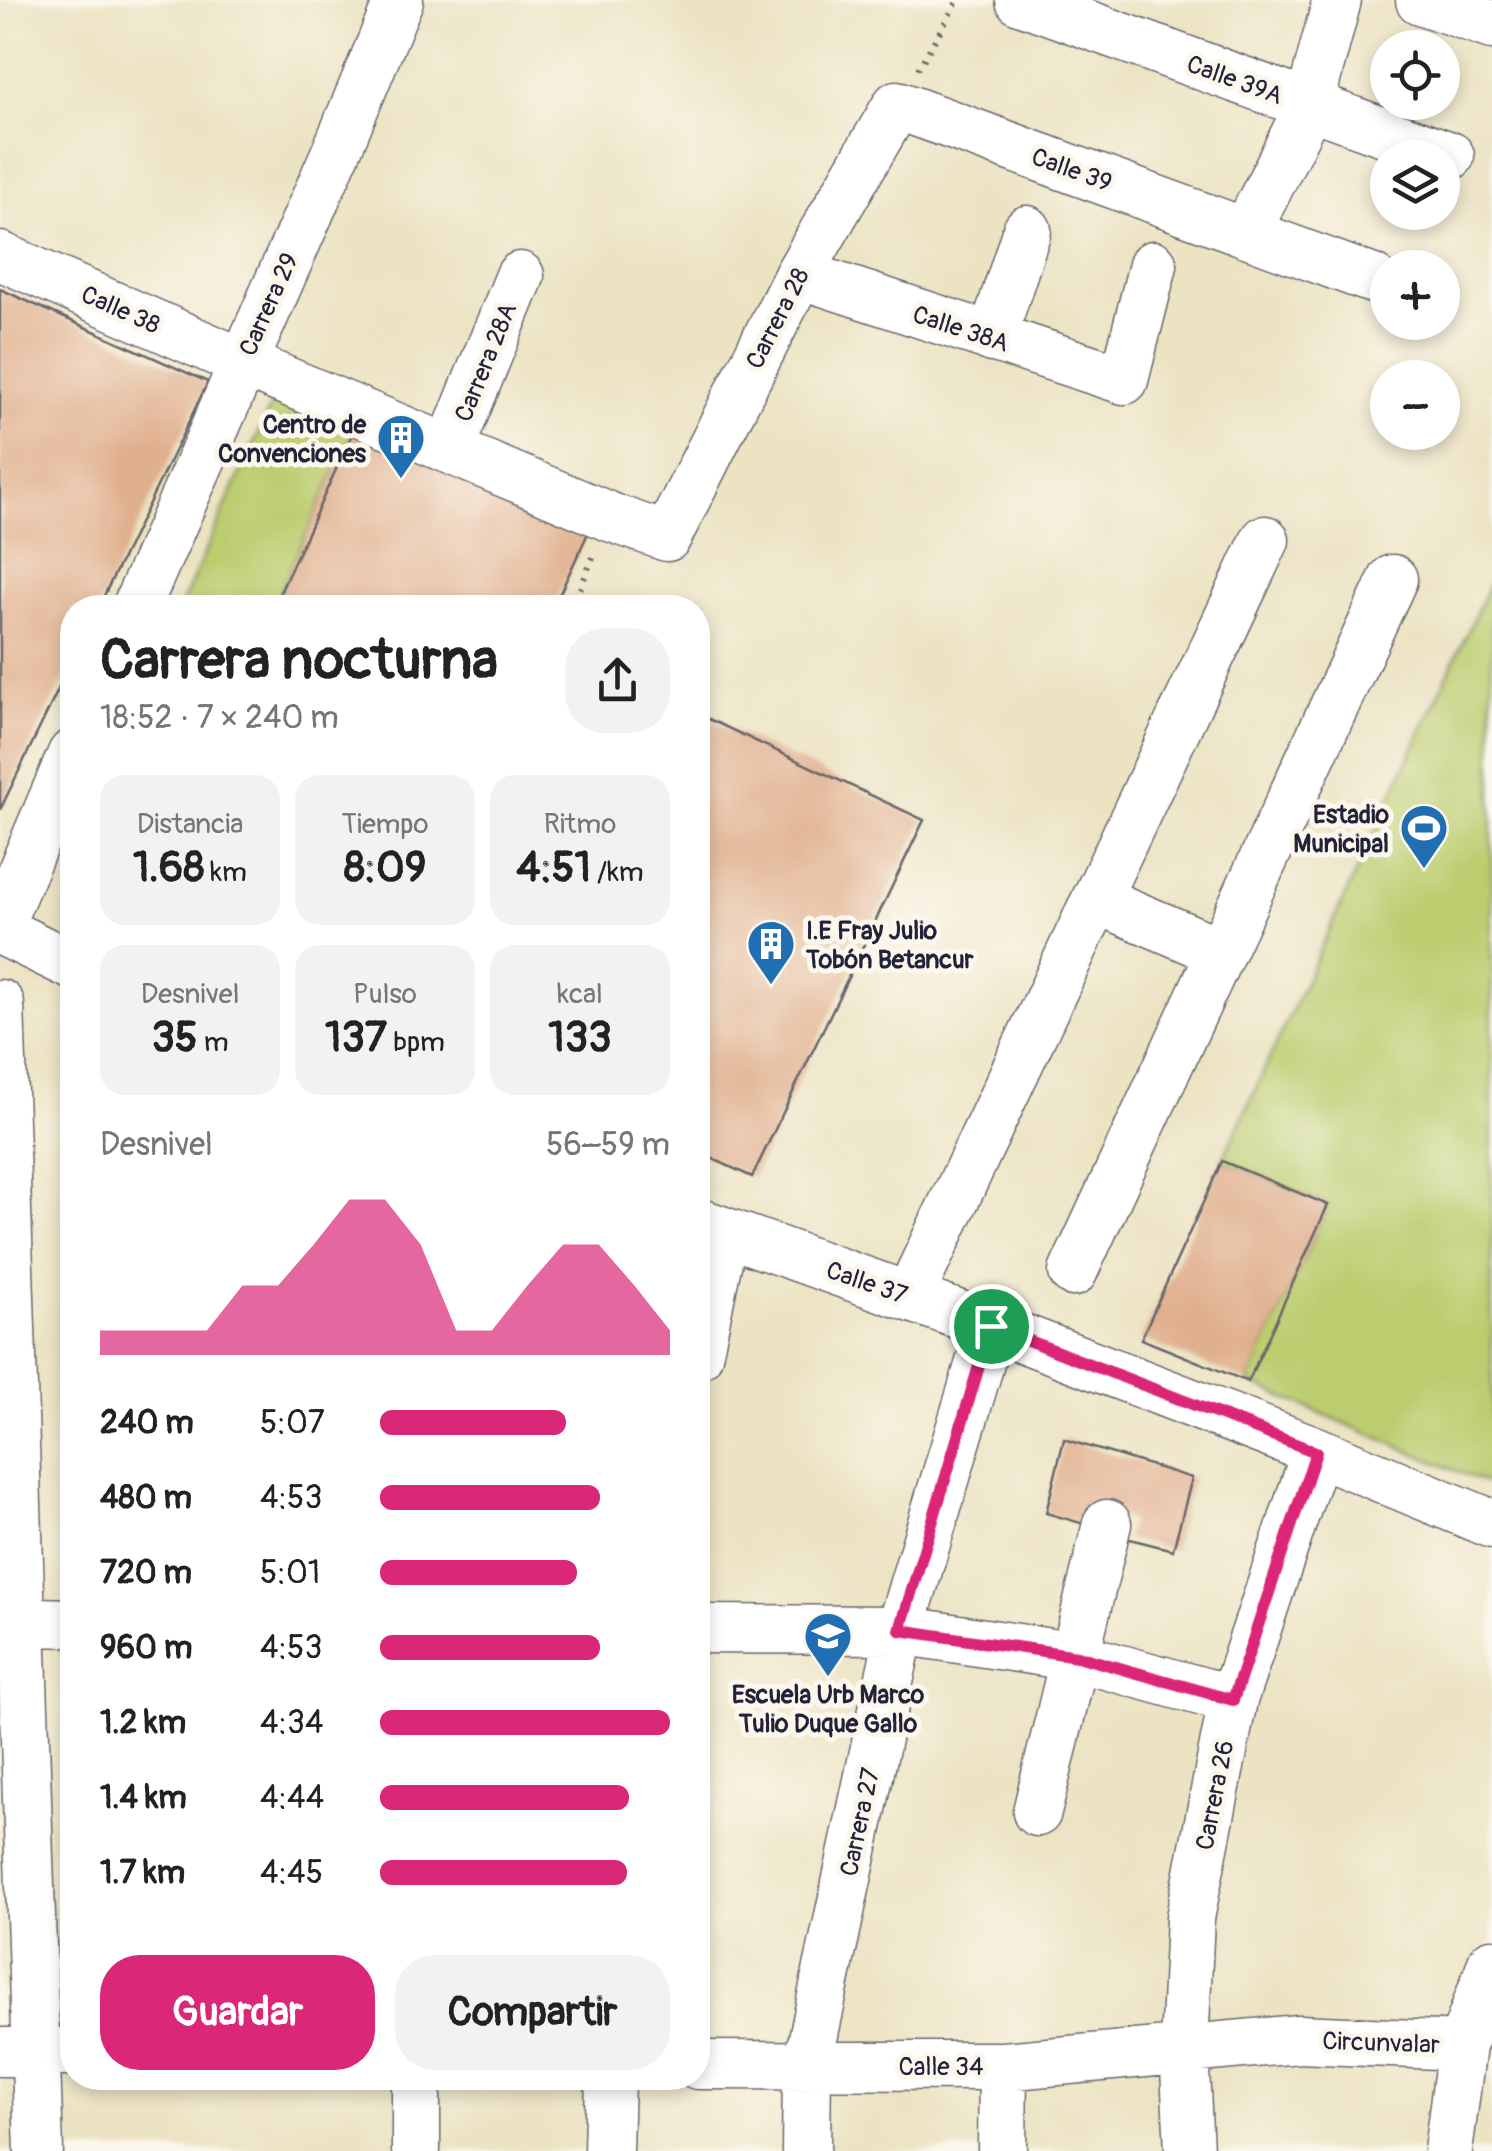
<!DOCTYPE html>
<html lang="es">
<head>
<meta charset="utf-8">
<style>
	body { margin:0; font-family:Pangolin,sans-serif; background:#f2f2f2; color:#222; height:100vh; display:flex; flex-direction:column; font-size:38px; white-space:nowrap }
	* { box-sizing:border-box; margin:0 }
	p { font-size:32px; color:#767676 }
	.icon { flex:none; width:55px; height:55px; fill:none; stroke:currentColor; stroke-width:2; stroke-linecap:round; stroke-linejoin:round }
	.map { position:relative; flex:1; overflow:hidden }
	.side { position:absolute; left:60px; top:595px; width:650px; height:1495px; display:flex; flex-direction:column; background:#fff; border-radius:40px; box-shadow:0 5px 15px #0003 }
	.side>* { flex:none }
	.fabs { position:absolute; left:1370px; top:30px; display:grid; gap:20px }
	.fabs a { display:grid; place-items:center; width:90px; height:90px; border-radius:50%; background:#fff; box-shadow:0 5px 15px #0003; font-size:50px }
	.pin { position:absolute; display:grid; place-items:center; width:85px; height:85px; color:#fff; margin:-42px; border:5px solid #fff; border-radius:50%; box-shadow:0 2px 10px #0007 }
	.round { display:grid; place-items:center; flex:none; width:105px; height:105px; border-radius:40px; background:#f2f2f2 }
	.headline { display:flex; align-items:center; justify-content:space-between; height:170px; padding:0 40px }
	h1 { font-size:55px; font-weight:700; line-height:75px }
	.metrics { display:grid; grid-template-columns:repeat(3,1fr); gap:15px; height:170px; padding:10px 40px }
	.metrics div { display:grid; align-content:center; border-radius:25px; background:#f2f2f2; text-align:center }
	.metrics b { font-size:42px; font-weight:700 }
	.metrics small { font-size:28px; font-weight:400 }
	.metrics p { font-size:28px }
	.chart { height:280px; padding:20px 40px }
	.chart p { display:flex; justify-content:space-between }
	.chart svg { width:100%; height:180px; margin-top:10px; fill:#db2777; opacity:.7 }
	.action { display:flex; gap:20px; margin-top:auto; padding:20px 40px }
	.action a { flex:1; height:115px; border-radius:40px; background:#db2777; color:#fff; font-size:40px; font-weight:700; line-height:115px; text-align:center }
	.action a+a { background:#f2f2f2; color:#222 }
	ul { padding:0 40px; list-style:none; font-size:32px }
	li { display:grid; grid-template-columns:160px 120px 1fr; align-items:center; height:75px }
	li i { height:25px; border-radius:12px; background:#db2777 }
	.map>svg:first-child { display:block }
	.green { fill:#bccd70; stroke:#6f7856; stroke-width:2.5 }
	.building { fill:#e0af8d }
	.lines { fill:none; stroke-linecap:round; stroke-linejoin:round }
	.minor-casing { stroke:#69666b; stroke-width:51 }
	.path { stroke:#69666b; stroke-width:6; stroke-dasharray:2.5 8; stroke-linecap:butt }
	.minor { stroke:#fff; stroke-width:48 }
	.route-casing { stroke:#fff; stroke-width:20 }
	.route { stroke:#db2777; stroke-width:12 }
	.labels { text-anchor:middle; stroke-width:10; stroke-linejoin:round; paint-order:stroke }
	.street-label { font-size:25px; fill:#22223b; stroke:#fbf7ec }
	.poi-label { font-size:25px; font-weight:bold; fill:#22223b; stroke:#fbf7ec; text-anchor:end }
</style>
</head>
<body>
<div class="map">
<svg width="1492" height="2151" viewBox="0 0 1492 2151">
	<rect width="100%" height="100%" fill="#fbf7ec"/>
	<filter id="ink" filterUnits="userSpaceOnUse"><feTurbulence type="fractalNoise" baseFrequency=".01" numOctaves="2"/><feDisplacementMap in="SourceGraphic" scale="20" xChannelSelector="R" yChannelSelector="G"/><feConvolveMatrix kernelMatrix="1 2 1 2 8 2 1 2 1" color-interpolation-filters="sRGB"/></filter>
	<filter id="wash" filterUnits="userSpaceOnUse"><feTurbulence type="fractalNoise" baseFrequency=".0048" numOctaves="4" result="noise"/><feDisplacementMap in="SourceGraphic" scale="40" xChannelSelector="R" yChannelSelector="G"/><feGaussianBlur stdDeviation="2.25" result="paint"/><feColorMatrix in="noise" values="0 0 0 0 0 0 0 0 0 0 0 0 0 0 0 0 0 1.4 0 .05"/><feComposite in="paint" operator="in"/></filter>
	<g filter="url(#wash)">
		<rect width="100%" height="100%" fill="#ece3c3"/>
		<path class="green" d="M276,394L353,432L273,607L180,608Z
			M1492,579V1486L1248,1382L1328,1205L1222,1161Z"/>
		<g id="blocks">
			<path class="building" d="M0,289L208,382L98,608H72V661L0,810Z
				M353,432L590,529L553,608H273Z
				M698,714L924,820L752,1177L698,1152Z
				M1222,1161L1328,1205L1248,1382L1141,1339Z
				M1064,1439L1192,1478L1173,1550L1126,1538L1131,1520L1095,1508L1091,1526L1046,1513Z"/>
		</g>
	</g>
	<g filter="url(#ink)">
		<use href="#blocks" fill-opacity="0" stroke="#69666b" stroke-width="2.5"/>
		<g class="lines">
			<g class="minor-casing">
				<path id="minor" d="M1020,0L1450,156
					M1420,0L1492,25
					M1246,233L1309,106L1337,0
					M0,256L241,362L610,517L667,537L799,274L897,105L1373,279
					M799,274L1124,380L1153,265
					M992,338L1027,230
					M450,448L520,276
					M136,608L339,145L399,0
					M1096,899L1221,952
					M0,923L72,754
					M0,930L72,965
					M0,1004L39,2151
					M698,1222L991,1326L1316,1451L1492,1524
					M1073,1272L1393,579
					M909,1297L1265,540
					M698,1355L724,1232
					M0,1621L72,1623
					M698,1629L900,1630L1077,1657L1233,1700
					M1037,1812L1107,1524
					M0,2052H72
					M698,2065L1003,2066L1299,2039L1462,2046
					M416,2151V2078
					M608,2151L610,2078
					M806,2151L807,2067L900,1630L991,1326
					M1002,2151L1003,2066
					M1189,2151L1184,2048L1190,1918L1233,1700L1316,1451
					M1448,2151L1462,2046L1492,1963"/>
			</g>
			<path class="path" d="M918,69L958,0
				M572,608L594,555"/>
			<use href="#minor" class="minor"/>
		</g>
	</g>
	<g class="lines" filter="url(#ink)">
		<g class="route-casing">
			<path id="route" d="M991,1326L1316,1452L1233,1700L1077,1656L900,1630Z"/>
		</g>
		<use href="#route" class="route"/>
	</g>
	<defs>
		<g id="building-pin" transform="scale(2.5)"><path d="M0 17L-7.5 6A9.5 9.5 0 1 1 7.5 6Z" fill="#1f6fb2" stroke="#fbf7ec"/><path d="M-4-6H4V6H1V3H-1V6H-4ZM-2.5-4.3h1.7v1.8h-1.7ZM.8-4.3h1.7v1.8H.8ZM-2.5-1h1.7V.8h-1.7ZM.8-1h1.7V.8H.8Z" fill="#fff"/></g>
		<g id="stadium-pin" transform="scale(2.5)"><path d="M0 17L-7.5 6A9.5 9.5 0 1 1 7.5 6Z" fill="#1f6fb2" stroke="#fbf7ec"/><path d="M0-5a6.5 5 0 1 0 0 10a6.5 5 0 1 0 0-10ZM-3.5-1.8h7v3.6h-7Z" fill="#fff"/></g>
		<g id="school-pin" transform="scale(2.5)"><path d="M0 17L-7.5 6A9.5 9.5 0 1 1 7.5 6Z" fill="#1f6fb2" stroke="#fbf7ec"/><path d="M0-5L7-2L0 1L-7-2ZM-4 1L0 2.5L4 1V4Q0 6-4 4Z" fill="#fff"/></g>
	</defs>
	<g fill-rule="evenodd">
		<use href="#building-pin" x="401" y="438"/>
		<use href="#stadium-pin" x="1424" y="828"/>
		<use href="#building-pin" x="771" y="944"/>
		<use href="#school-pin" x="828" y="1636"/>
	</g>
	<g class="labels">
		<g class="street-label">
			<text transform="translate(1235 79) rotate(20)" y="9">Calle 39A</text>
			<text transform="translate(1072 169) rotate(20)" y="9">Calle 39</text>
			<text transform="translate(268 304) rotate(-66)" y="9">Carrera 29</text>
			<text transform="translate(121 309) rotate(24)" y="9">Calle 38</text>
			<text transform="translate(777 318) rotate(-63)" y="9">Carrera 28</text>
			<text transform="translate(961 328) rotate(18)" y="9">Calle 38A</text>
			<text transform="translate(485 362) rotate(-68)" y="9">Carrera 28A</text>
			<text transform="translate(867 1282) rotate(19)" y="9">Calle 37</text>
			<text transform="translate(1214 1795) rotate(-79)" y="9">Carrera 26</text>
			<text transform="translate(859 1822) rotate(-78)" y="9">Carrera 27</text>
			<text transform="translate(1381 2042) rotate(2)" y="9">Circunvalar</text>
			<text x="941" y="2075">Calle 34</text>
		</g>
		<g class="poi-label">
			<text x="366" y="433">Centro de<tspan x="366" dy="29">Convenciones</tspan></text>
			<text x="1389" y="823">Estadio<tspan x="1389" dy="29">Municipal</tspan></text>
			<text x="806" y="939" text-anchor="start">I.E Fray Julio<tspan x="806" dy="29">Tobón Betancur</tspan></text>
			<text x="828" y="1703" text-anchor="middle">Escuela Urb Marco<tspan x="828" dy="29">Tulio Duque Gallo</tspan></text>
		</g>
	</g>
</svg>
<div class="fabs">
<a><svg class="icon" aria-label="locate" viewBox="0 0 24 24"><circle cx="12" cy="12" r="6"/><path d="M12 2v4M12 18v4M2 12h4M18 12h4"/></svg></a>
<a><svg class="icon" aria-label="layers" viewBox="0 0 24 24"><path d="M12 4l9 5-9 5-9-5zM3 14l9 5 9-5"/></svg></a>
<a>+</a>
<a>−</a>
</div>
<div class="pin" style="left:991px;top:1326px;background:#1e9e55"><svg class="icon" aria-label="arrive" viewBox="0 0 24 24"><path d="M6 21V4h12l-3 4 3 4H6"/></svg></div>
<section class="side">
<div class="headline"><div><h1>Carrera nocturna</h1><p>18:52 · 7 × 240 m</p></div><a class="round"><svg class="icon" aria-label="share" viewBox="0 0 24 24"><path d="M12 15V3M7 8l5-5 5 5M5 13v7h14v-7"/></svg></a></div>
<div class="metrics">
<div><p>Distancia</p><b>1.68<small> km</small></b></div>
<div><p>Tiempo</p><b>8:09</b></div>
<div><p>Ritmo</p><b>4:51<small> /km</small></b></div>
</div>
<div class="metrics">
<div><p>Desnivel</p><b>35<small> m</small></b></div>
<div><p>Pulso</p><b>137<small> bpm</small></b></div>
<div><p>kcal</p><b>133</b></div>
</div>
<div class="chart"><p><span>Desnivel</span>56–59 m</p>
<svg viewBox="0 0 160 44" preserveAspectRatio="none"><path d="M0 44V38L10 38L20 38L30 38L40 27L50 27L60 17L70 6L80 6L90 17L100 38L110 38L120 27L130 17L140 17L150 27L160 38V44z"/></svg>
</div>
<ul>
<li><b>240 m</b>5:07<i style="width:64%"></i></li>
<li><b>480 m</b>4:53<i style="width:76%"></i></li>
<li><b>720 m</b>5:01<i style="width:68%"></i></li>
<li><b>960 m</b>4:53<i style="width:76%"></i></li>
<li><b>1.2 km</b>4:34<i style="width:100%"></i></li>
<li><b>1.4 km</b>4:44<i style="width:86%"></i></li>
<li><b>1.7 km</b>4:45<i style="width:85%"></i></li>
</ul>
<div class="action"><a>Guardar</a><a>Compartir</a></div>
</section>
</div>
</body>
</html>
